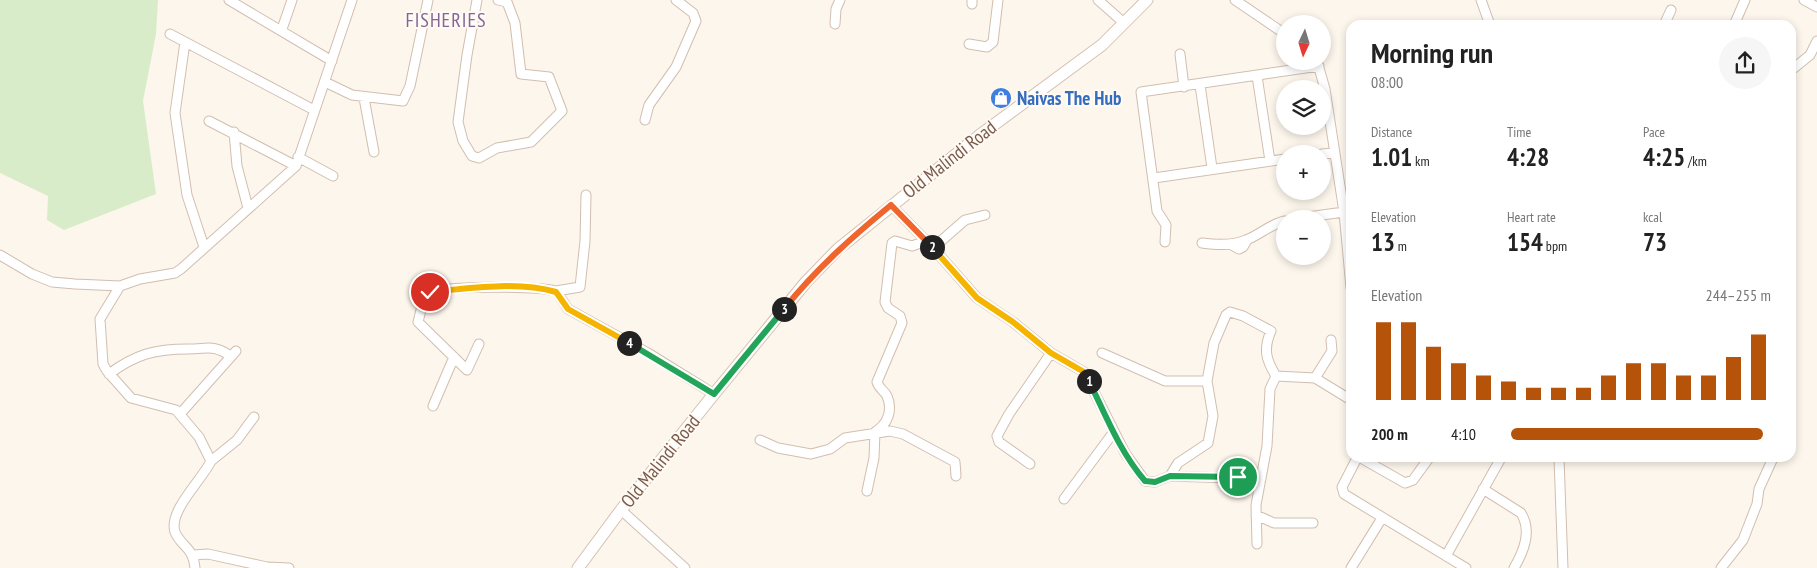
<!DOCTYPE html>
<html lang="en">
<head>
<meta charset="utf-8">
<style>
	body { margin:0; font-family:"PT Sans Narrow",sans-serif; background:#f6f6f6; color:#222; height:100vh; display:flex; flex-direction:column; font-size:19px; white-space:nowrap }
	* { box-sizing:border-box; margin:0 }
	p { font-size:16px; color:#767676 }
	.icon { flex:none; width:28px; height:28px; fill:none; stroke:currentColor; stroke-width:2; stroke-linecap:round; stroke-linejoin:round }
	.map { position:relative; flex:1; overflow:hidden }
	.drawer { position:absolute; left:1346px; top:20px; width:450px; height:442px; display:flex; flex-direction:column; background:#fff; border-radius:15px; box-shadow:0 2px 8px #0003 }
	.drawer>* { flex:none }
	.needle { width:32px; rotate:184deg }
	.controls { position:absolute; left:1276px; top:15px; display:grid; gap:10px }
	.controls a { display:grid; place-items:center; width:55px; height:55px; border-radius:50%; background:#fff; box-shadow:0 2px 8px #0003; font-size:25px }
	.pin { position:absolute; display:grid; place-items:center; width:42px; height:42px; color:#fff; margin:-21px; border:2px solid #fff; border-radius:50%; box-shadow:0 1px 5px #0007 }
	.km { position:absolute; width:25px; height:25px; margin:-12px; border-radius:50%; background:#222; color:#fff; font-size:14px; line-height:25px; text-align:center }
	.round { display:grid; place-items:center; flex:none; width:52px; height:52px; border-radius:26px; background:#f6f6f6 }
	.headline { display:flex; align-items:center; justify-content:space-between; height:85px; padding:0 25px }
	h1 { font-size:28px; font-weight:600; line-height:38px }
	.figures { display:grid; grid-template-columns:repeat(3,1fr); gap:8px; height:85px; padding:5px 25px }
	.figures div { display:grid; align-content:center }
	.figures b { font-size:25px; font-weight:600 }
	.figures small { font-size:14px; font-weight:400 }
	.figures p { font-size:14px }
	.chart { height:140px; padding:10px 25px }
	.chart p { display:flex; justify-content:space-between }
	.chart svg { width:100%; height:90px; margin-top:5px; stroke:#b45309; stroke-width:6 }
	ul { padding:0 25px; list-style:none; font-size:16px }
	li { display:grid; grid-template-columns:80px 60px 1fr; align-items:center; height:38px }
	li i { height:12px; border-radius:6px; background:#b45309 }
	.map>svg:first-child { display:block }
	.green { fill:#d8ecc9 }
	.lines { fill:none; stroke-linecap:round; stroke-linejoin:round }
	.minor-casing { stroke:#d1beb0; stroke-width:11 }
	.secondary-casing { stroke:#d6c0b0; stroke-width:13 }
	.minor { stroke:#fff; stroke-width:9 }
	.secondary { stroke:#fff; stroke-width:11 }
	.split-1-casing { stroke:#fff; stroke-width:10 }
	.split-2-casing { stroke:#fff; stroke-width:10 }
	.split-3-casing { stroke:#fff; stroke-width:10 }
	.split-4-casing { stroke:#fff; stroke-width:10 }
	.split-5-casing { stroke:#fff; stroke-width:10 }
	.split-1 { stroke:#22a559; stroke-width:6 }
	.split-2 { stroke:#f5b400; stroke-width:6 }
	.split-3 { stroke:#f0652b; stroke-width:6 }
	.split-4 { stroke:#22a559; stroke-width:6 }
	.split-5 { stroke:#f5b400; stroke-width:6 }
	.labels { text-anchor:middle; stroke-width:4; stroke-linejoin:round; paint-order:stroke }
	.shop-label { font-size:19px; font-weight:bold; fill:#366cbe; stroke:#fffaf3; text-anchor:start }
	.street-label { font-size:19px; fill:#7a5c4d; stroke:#fffaf3 }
	.neighbourhood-label { font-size:20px; letter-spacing:1px; fill:#846695; stroke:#fffaf3 }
</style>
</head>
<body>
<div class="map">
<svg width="1817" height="568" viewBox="0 0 1817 568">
	<rect width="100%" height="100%" fill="#fdf6ec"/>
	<path class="green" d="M0,0H158L156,34L143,101L156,194L64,230L47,220L48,196L0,173Z"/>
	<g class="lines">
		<g class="minor-casing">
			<path id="minor" d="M229,0L332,61
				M477,0L467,55L458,122L463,141L472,156L479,158L497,148L531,142L562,111L549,77L521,74L515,23L507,2L498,0
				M1098,0L1124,23
				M1235,0L1285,34
				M1481,0L1490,25
				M1804,0L1817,7
				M972,4V0
				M835,24L836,9L840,0
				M1664,25L1671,10
				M1734,25L1745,0
				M282,29L292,0
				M170,34L314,110
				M185,42L175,113L187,195L204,247
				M969,44L987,47L993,42L998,0
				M1180,54L1184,87
				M1317,61L1325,89L1344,212L1351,288
				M1794,68L1810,55L1817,41
				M1257,76L1270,161
				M325,82L352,95L403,101L410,86L428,0
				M1200,85L1212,168
				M364,98L374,152
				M645,120L649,105L676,67L696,21L693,13L676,0
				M209,121L296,166
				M234,132L237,166L248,208
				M1322,154L1334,153
				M298,157L333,176
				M1154,178L1285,159
				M891,205L933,248L965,220L985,215
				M1293,219L1344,212
				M1165,242L1166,225L1157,211L1141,92L1319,66
				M1202,243C1217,245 1232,246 1246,240C1260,235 1270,224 1285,221
				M1230,244L1239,249L1243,247L1247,240
				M933,248L977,298L1013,322L1051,353L1084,372L1125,453L1145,481L1155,482L1170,476L1261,479
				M0,255L32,274L52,282L75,284L120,286L140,279L175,273L181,269L296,166L352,0
				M120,286L100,319L103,364L107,371L131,398L176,410L199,437L211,461C202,480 168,511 175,532C181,547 193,546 195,568
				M556,291L580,287L585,241L586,195
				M479,344L467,370L418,322L425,294C443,285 534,286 556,291L568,309L648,353L714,394
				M1102,353L1165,381H1207L1214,343L1226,315L1230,312L1243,316L1271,331C1263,349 1266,360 1276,376L1315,378L1351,400
				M109,374C136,354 155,349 188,349C209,349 212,344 231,356
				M1315,378L1332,351L1331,340
				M433,406L454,357
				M180,414L236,351
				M760,440L778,448L811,454L830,449L845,438L890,431L903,434L955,462L956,476
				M1357,458L1342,487L1344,494L1466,568
				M1361,458L1405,483L1413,480L1429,458
				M1559,458L1563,568
				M211,461L237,440L254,417
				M1030,464L999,442L997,436L1009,414L1051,353
				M1170,476L1178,463L1208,443L1213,416L1207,381
				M1483,489L1521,513C1532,531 1524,551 1514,568
				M867,491L874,458L875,432C888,424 893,410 887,396C884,390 879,389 877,382L902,323L900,316L888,308L885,302L892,243L895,241L912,246L926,241
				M1064,499L1113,433
				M621,510L685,568
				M1256,515L1274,523H1313
				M1257,544L1256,505L1267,446L1270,389L1276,376
				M193,555L208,554L267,567L289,568
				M1446,556L1501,458
				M1351,568L1382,518
				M1721,568L1743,540L1757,504L1759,489L1773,458"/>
		</g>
		<g class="secondary-casing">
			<path id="secondary" d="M578,568L621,510L714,394L806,282L838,249L980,135L1102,45L1147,0"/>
		</g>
		<use href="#minor" class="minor"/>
		<use href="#secondary" class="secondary"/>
	</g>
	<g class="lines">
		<g class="split-1-casing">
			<path id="split-1" d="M1089,381C1106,416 1120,452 1145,481L1155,482L1170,476L1238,477"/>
		</g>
		<g class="split-2-casing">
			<path id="split-2" d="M932,247L977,298L1013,322L1051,353L1084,372L1089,381"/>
		</g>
		<g class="split-3-casing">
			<path id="split-3" d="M784,309C816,269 852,237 891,205L932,247"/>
		</g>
		<g class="split-4-casing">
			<path id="split-4" d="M629,343L714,394L784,309"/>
		</g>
		<g class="split-5-casing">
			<path id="split-5" d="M430,292C470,288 516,281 556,292L568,309L629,343"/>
		</g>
		<use href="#split-1" class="split-1"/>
		<use href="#split-2" class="split-2"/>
		<use href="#split-3" class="split-3"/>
		<use href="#split-4" class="split-4"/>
		<use href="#split-5" class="split-5"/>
	</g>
	<defs>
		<g id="shop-disc" transform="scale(1.125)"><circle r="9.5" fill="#3f7fe0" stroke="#fffaf3"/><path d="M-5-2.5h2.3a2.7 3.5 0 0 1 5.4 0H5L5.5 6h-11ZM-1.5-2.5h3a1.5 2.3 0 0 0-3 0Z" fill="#fff"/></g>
	</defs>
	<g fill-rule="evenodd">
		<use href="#shop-disc" x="1001" y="98"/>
	</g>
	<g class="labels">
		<g class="shop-label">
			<text x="1017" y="105">Naivas The Hub</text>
		</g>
		<g class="street-label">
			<text transform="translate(949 159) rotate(-38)" y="7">Old Malindi Road</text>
			<text transform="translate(660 461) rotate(-51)" y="7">Old Malindi Road</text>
		</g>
		<g class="neighbourhood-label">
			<text x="446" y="27">FISHERIES</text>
		</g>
	</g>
</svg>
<div class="controls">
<a><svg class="needle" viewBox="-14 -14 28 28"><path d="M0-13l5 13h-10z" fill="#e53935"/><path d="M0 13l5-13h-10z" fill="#767676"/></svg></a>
<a><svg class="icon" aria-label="layers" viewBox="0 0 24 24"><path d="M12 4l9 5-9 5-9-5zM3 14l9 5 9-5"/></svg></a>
<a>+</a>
<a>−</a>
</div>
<div class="pin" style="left:1238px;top:477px;background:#1e9e55"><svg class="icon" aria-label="arrive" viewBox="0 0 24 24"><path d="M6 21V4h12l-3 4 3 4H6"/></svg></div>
<div class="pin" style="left:430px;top:292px;background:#d93025"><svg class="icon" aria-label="check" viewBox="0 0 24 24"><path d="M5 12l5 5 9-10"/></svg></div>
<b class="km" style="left:1089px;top:381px">1</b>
<b class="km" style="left:932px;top:247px">2</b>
<b class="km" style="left:784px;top:309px">3</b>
<b class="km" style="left:629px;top:343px">4</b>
<section class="drawer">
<div class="headline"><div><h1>Morning run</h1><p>08:00</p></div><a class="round"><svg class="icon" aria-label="share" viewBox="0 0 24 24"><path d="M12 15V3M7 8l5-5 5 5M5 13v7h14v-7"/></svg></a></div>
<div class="figures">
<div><p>Distance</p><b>1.01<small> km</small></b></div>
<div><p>Time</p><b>4:28</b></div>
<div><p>Pace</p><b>4:25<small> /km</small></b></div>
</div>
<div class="figures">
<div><p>Elevation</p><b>13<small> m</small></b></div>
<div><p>Heart rate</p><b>154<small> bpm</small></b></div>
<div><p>kcal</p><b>73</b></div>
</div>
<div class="chart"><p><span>Elevation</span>244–255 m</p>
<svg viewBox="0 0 160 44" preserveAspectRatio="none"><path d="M5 44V6M15 44V6M25 44V18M35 44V26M45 44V32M55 44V35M65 44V38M75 44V38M85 44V38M95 44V32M105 44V26M115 44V26M125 44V32M135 44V32M145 44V23M155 44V12"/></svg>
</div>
<ul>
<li><b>200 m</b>4:10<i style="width:97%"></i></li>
</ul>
</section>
</div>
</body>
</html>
